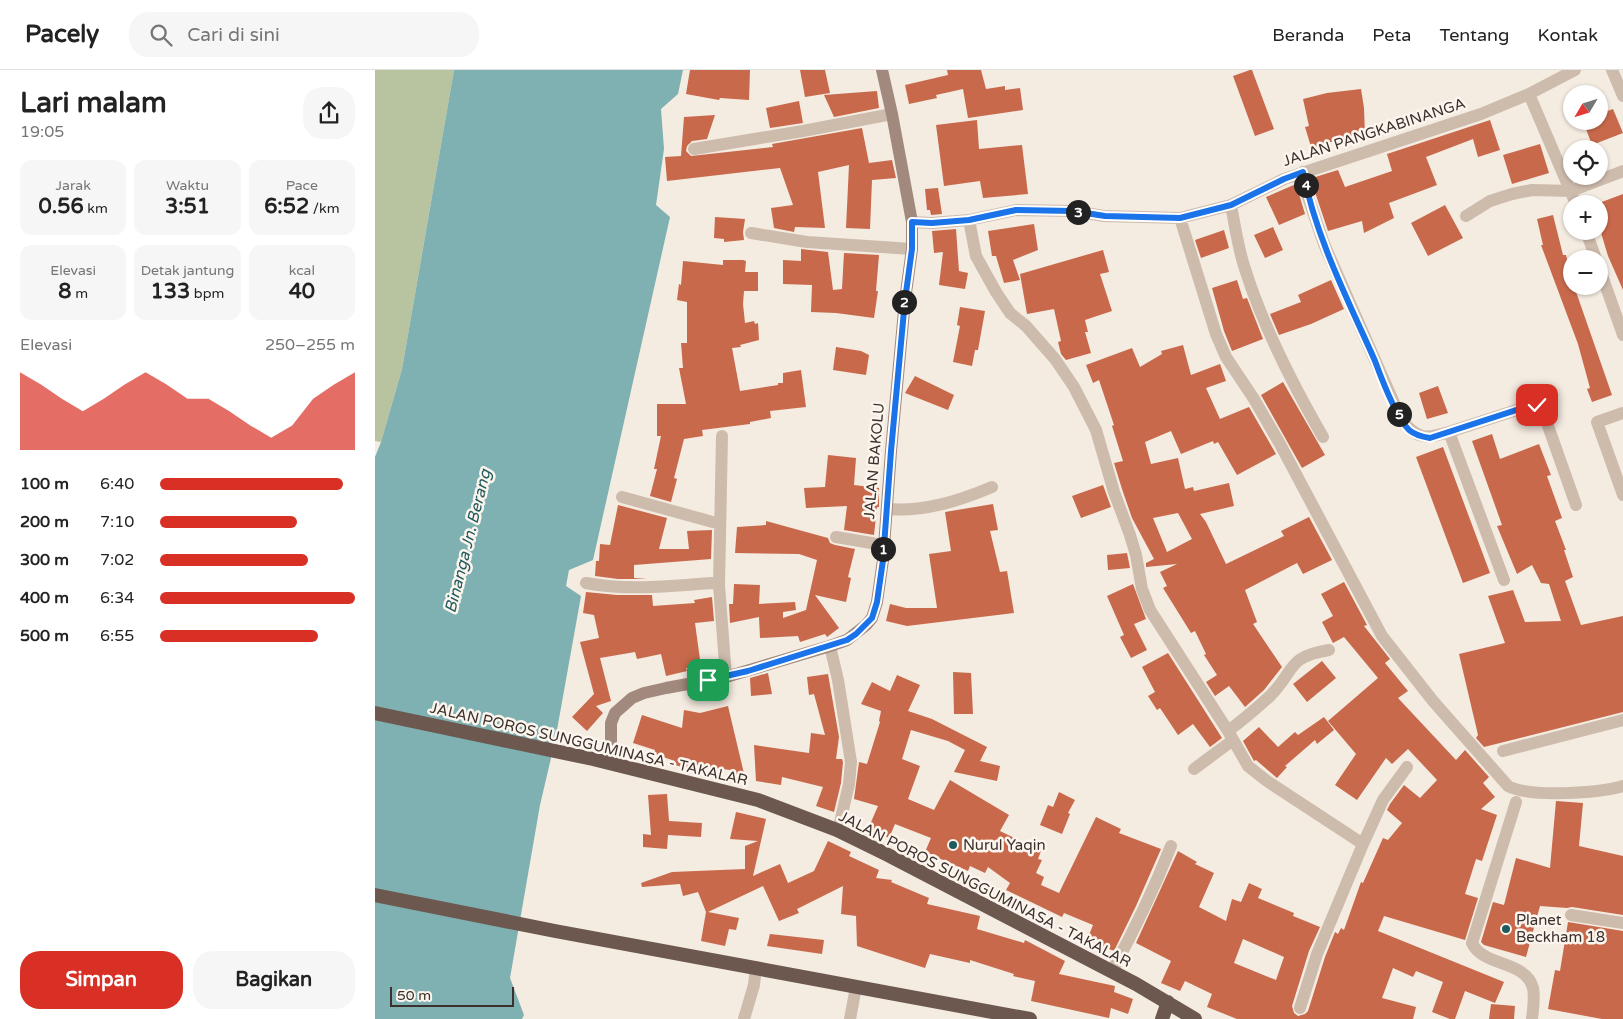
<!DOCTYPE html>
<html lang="id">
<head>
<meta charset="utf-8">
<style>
	body { margin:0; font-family:"Varela Round",sans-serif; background:#f6f6f6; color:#222; height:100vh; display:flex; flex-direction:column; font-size:19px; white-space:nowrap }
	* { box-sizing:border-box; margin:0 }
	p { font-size:16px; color:#767676 }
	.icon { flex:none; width:28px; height:28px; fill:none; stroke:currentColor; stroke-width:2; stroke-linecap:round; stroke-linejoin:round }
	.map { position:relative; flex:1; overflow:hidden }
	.sheet { display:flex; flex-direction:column; background:#fff; width:375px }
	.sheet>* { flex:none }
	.needle { width:32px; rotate:232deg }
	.tools { position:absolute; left:1188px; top:15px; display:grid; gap:10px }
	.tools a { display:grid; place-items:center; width:45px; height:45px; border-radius:50%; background:#fff; box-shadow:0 1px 4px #0004; font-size:25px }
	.scale { position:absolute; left:15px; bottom:12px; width:124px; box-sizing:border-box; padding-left:5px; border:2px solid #3b302b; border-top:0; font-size:14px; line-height:18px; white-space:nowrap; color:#3b302b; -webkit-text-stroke:4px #fbf5ee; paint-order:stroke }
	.pin { position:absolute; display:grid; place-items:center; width:42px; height:42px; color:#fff; margin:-21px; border-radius:10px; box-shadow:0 2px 8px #0006 }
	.km { position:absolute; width:25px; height:25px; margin:-12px; border-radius:50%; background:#222; color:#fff; font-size:14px; line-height:25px; text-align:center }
	.round { display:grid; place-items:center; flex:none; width:52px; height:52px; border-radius:20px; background:#f6f6f6 }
	.summary { display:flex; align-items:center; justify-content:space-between; height:85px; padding:0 20px }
	h1 { font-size:28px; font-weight:700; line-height:38px }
	.figures { display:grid; grid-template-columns:repeat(3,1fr); gap:8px; height:85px; padding:5px 20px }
	.figures div { display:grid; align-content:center; border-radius:12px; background:#f6f6f6; text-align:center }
	.figures b { font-size:21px; font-weight:700 }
	.figures small { font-size:14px; font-weight:400 }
	.figures p { font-size:14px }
	.chart { height:140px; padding:10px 20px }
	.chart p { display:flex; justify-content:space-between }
	.chart svg { width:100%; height:90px; margin-top:5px; fill:#d93025; opacity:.7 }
	.button { display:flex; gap:10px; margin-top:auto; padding:10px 20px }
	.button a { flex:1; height:58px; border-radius:20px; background:#d93025; color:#fff; font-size:20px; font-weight:700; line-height:58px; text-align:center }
	.button a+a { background:#f6f6f6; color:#222 }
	ul { padding:0 20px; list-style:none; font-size:16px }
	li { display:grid; grid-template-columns:80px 60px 1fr; align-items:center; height:38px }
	li i { height:12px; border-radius:6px; background:#d93025 }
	header { display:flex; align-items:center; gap:30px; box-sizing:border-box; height:70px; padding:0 25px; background:#fff; border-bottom:1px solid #e0e0e0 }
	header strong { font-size:24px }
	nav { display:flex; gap:28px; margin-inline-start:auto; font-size:18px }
	.search { width:350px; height:45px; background:#f6f6f6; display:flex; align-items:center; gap:12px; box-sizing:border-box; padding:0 18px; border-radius:20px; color:#767676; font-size:19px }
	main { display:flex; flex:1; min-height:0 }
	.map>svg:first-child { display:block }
	.green { fill:#b8c4a0 }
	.water { fill:#7fb0b2 }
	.building { fill:#c8694b; fill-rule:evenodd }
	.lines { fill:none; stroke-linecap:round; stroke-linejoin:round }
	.minor { stroke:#cdbbac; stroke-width:12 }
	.secondary { stroke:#a18a7d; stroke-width:12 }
	.trunk { stroke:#6c584f; stroke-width:14 }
	.route-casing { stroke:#fff; stroke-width:10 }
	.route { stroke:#1a73e8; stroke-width:6 }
	.poi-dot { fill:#1f5a5e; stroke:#fbf5ee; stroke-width:2 }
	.labels { text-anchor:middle; stroke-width:5; stroke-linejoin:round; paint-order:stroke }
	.street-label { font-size:15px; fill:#3b302b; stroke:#fbf5ee }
	.poi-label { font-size:15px; fill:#3b302b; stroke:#fbf5ee; text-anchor:start }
	.water-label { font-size:16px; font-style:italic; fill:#1f5a5e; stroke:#fbf5ee }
</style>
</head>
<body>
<header>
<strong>Pacely</strong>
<div class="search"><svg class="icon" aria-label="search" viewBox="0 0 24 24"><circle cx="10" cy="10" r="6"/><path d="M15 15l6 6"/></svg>Cari di sini</div>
<nav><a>Beranda</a><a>Peta</a><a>Tentang</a><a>Kontak</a></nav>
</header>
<main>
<section class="sheet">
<div class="summary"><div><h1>Lari malam</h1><p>19:05</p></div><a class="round"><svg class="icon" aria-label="share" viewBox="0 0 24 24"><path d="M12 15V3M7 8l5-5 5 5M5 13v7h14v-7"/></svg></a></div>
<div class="figures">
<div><p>Jarak</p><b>0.56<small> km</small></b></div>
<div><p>Waktu</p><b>3:51</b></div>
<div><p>Pace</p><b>6:52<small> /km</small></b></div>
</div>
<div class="figures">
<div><p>Elevasi</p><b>8<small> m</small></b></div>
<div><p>Detak jantung</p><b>133<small> bpm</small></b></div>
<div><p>kcal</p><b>40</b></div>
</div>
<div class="chart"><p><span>Elevasi</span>250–255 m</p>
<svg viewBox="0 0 160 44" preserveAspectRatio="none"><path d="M0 44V6L10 12L20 19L30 25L40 19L50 12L60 6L70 12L80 19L90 19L100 25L110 32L120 38L130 32L140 19L150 12L160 6V44z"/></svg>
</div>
<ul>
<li><b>100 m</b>6:40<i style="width:94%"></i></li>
<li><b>200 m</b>7:10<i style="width:70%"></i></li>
<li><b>300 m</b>7:02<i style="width:76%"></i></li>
<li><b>400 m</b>6:34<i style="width:100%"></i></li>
<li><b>500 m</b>6:55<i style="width:81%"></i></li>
</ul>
<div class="button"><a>Simpan</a><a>Bagikan</a></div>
</section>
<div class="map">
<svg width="1248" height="949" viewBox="0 0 1248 949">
	<rect width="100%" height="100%" fill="#f4ebe1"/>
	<path class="green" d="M0,0H79L27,299L6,372L0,371Z"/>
	<path class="water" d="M79,0H308L303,24L286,39L289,79L281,135L295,147L218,490L194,500L191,516L206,526L180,671L165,735L135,908L149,945L147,949H0V387L6,372L27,299Z"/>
	<path class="building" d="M315,0H375L374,30L345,28L344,30L311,24Z
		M425,0H450L455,23L430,27Z
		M572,0H606L611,19L630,16V20L645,18L648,40L593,48L588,19L561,25L562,28L534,34L530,15L573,5Z
		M875,0H877L899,59L880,66L858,6Z
		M986,19L989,38L990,65L965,72H952L953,76L937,80L930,57L934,56L928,29L952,23Z
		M502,21L504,38L459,47L449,25Z
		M424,31L428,53L395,58L391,38Z
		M1238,39L1248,63L1217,75L1208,51H1224V44Z
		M340,45L332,69L317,71L312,76L311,81L316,86L398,77L397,74L487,58L494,93L517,90L521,108L497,110L495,159L471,158L474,95L443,102L450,158L420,157L419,162L399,158L396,138L418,135L405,98L292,111L290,87L306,86L309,47Z
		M602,50L604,79L647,75L653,124L608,128L605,111L569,116L561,55Z
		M1115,50L1125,80L1103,87L1098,69L1051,87L1062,115L1014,133L1019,148L989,163L987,151L953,161L940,122L937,108L963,100L970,117L1017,101L1012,84Z
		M1165,74L1174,103L1137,114L1128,85Z
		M921,114L930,144L904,155L891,127Z
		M563,118L567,144L556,145L555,140H552L550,119Z
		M1248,124V220L1233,186L1224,156V133Z
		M1070,135L1088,168L1053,186L1036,153Z
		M1178,145L1188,185H1191L1196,207V216H1199L1237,325L1217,332L1212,319L1215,318L1203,274L1166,175H1168L1162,149Z
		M340,147L370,149L368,162L369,170L349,172V169L339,168Z
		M659,154L663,180L638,190L645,210L629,213L621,186H617L613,161Z
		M898,157L908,180L890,188L879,165Z
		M581,159L584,201L593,203L590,219L564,215L568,182L559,183L557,161Z
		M849,160L854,178L826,188L820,170Z
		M426,179L453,182L458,220L467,219L469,183L504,185L501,221H503L499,248L461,243L436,242L437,215L408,214V190L426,191Z
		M728,180L734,202L725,204L737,241L710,250L713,262H710L716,283L691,290L686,284L683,272L686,271L679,239L652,244L645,204Z
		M348,190H368L371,191L370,202H383V221H369L368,234L370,253L379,251L380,254L383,253L384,270L365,275L366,277L357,278L365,321L403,315V313H408V303L426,300L431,337L395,341L396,348L375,352V354L327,360L328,366L309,369L299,408L302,409L296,432L275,426L282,399H279L286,366H282V334H311L304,298H308L306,273H312V232L302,230L304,214L306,215L308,191L348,195Z
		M862,210L868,229L872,228L888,269L857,281L849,261L837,218Z
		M956,210L969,239L936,254L904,265L895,244L926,232L923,225Z
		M585,237L610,241L603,280H600L597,296L578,292L585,256L582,255Z
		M808,275L816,305L845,294L851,311L831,318L845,349L874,337L901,384L862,405L843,372L839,374L838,371L806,384L796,361L770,372L776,394L803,388L810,419L818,417L819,421L854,413L859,436L825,444L831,452L851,494L909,466L906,461L934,447L957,490L928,504L922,493L870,520L882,552L878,554L907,597L889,620L870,637L854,616L840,626L831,612L842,605L829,585L831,584L820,561L816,563L788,518L792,516L785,502L802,494L771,497V493L779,489L757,448L747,419L739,393L748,391L737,356L739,355L724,310L718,313L711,295L757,278L765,297L787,284L786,281ZM803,443L817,469L792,482L778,448Z
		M461,277L486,281L494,285L491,305L458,300Z
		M540,306L579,325L573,340L530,323Z
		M908,312L950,385L927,398L886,325Z
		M1063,316L1073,343L1052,349L1044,323Z
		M1117,364L1125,389L1164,374L1176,405L1172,406L1187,448L1180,451L1191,480H1189L1198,507L1190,511L1206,555L1248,546V642L1109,677L1101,668L1103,665L1084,584L1130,573L1113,526L1138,520L1150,552L1186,551L1174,514L1166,513L1157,495L1142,504L1122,456L1127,455L1097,371Z
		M1068,377L1115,503L1088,513L1041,387Z
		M453,385L481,388L479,415L504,418V437H502L499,465L469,460L472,436L431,438L429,418L450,417Z
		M728,415L736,437L706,448L697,426Z
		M618,434L623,460L615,461L625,502L632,501L639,543L532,556L511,551L515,534L531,538H562L554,484L576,481L570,442Z
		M243,435L292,448L284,479H314L312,461L337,460L336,489L259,495V508L272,509H243L220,506L221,491H224L225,474L235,475Z
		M391,451L453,468L455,473L460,475L480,479L473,507L476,508L471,532L440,525L464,558L452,567L450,564L425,572L423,566L385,568L384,547L355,553L354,534H358L359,514L385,515L384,534L420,532L421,540L408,542V548L431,540L442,490L424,484L360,483L362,457L391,455Z
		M752,483L755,498L733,500L732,485Z
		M969,512L992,555L989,556L1015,589L1010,593L1033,621L1023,628L1081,690L1090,680L1114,707L1108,713L1120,727L1106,739L1122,745L1107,791L1101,789L1090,824L1103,828L1090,870L1009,846L1003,861L1129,912L1120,933L1090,921L1080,949H1075L1057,942L1068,912L1041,901L1038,907L1018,898L1007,928L1041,937L1038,949H862L832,937L837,924L810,911L805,921L786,913L796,891L761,873L803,781L822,792L820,794L839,803L824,837L851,851L857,829L866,832L874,813L887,819L883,828L919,843L918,846L945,857L934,881L917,936L919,943L923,946L930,944L933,941L950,887L960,862L963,864L966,858L969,860L986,812L988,813L1008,768L1013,770L1027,753L1012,740L1015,734L1029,715L1045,728L1062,710L1033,679L1017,694L1011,688L982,730L960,715L981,684L953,651L1003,608L969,567L958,573L947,552L958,546L946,524ZM868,869L909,887L901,910L859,893Z
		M758,514L771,549L759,554L772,580L756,588L745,567L749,565L732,526Z
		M211,522L242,525H277L278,536L320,533L319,530L337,527L339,551L320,553L326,597L311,598L312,601L291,606L286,584L262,589L260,582L225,588L236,631L221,636L228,643L212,661L197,647L219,624L205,572L224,568L219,545L208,543Z
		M793,583L847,668L835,677L818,654L803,665L785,638L782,640L773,626L780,622L767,597Z
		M947,591L961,608L932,632L918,614Z
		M578,602L596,603L598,644H579Z
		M393,603L397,624L376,626L375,608Z
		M453,604L464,667L461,689H467L468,692L466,713L459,742L441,736L448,717L407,707L406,715L381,711L379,675L434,683L436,663L450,665L439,624L434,625L432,607Z
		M522,605L545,615L533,641L557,649L612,677L605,691L625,696L622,711L579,702L590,680L573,671L536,660L527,689L545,696L533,729L559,740L575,710L634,745L625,761L666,781L663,789L667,790L661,803L669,807L666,815L684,823L721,747L746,759L744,763L786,779L761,836L739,881L712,870L718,855L689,843L687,847L631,820L635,813L613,797L610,803L595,796L593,801L550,782L556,768L520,754L514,768L493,759L503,736L479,729L484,692L492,694L505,652L504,651L506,641L486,634L497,612L515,621Z
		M353,636L371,712L354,709L355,700L319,695L318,700L300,695V691L279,684L280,680L258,673L267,645L307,658L309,640L325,643Z
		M949,647L959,660L942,674L940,670L910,696L912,697L902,708L881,690L879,691L868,671L884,657L903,677L920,662L923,665Z
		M684,722L700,730L693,743L695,744L687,764L665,755L673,735L678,737Z
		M292,724L294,751L327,753L326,767L293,765L292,779L268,777V764L276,765L273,725Z
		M1181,731L1208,733L1204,776L1248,786V845L1197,837L1192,838L1165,836L1151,887L1109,875L1106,872L1118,832L1129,835L1141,788L1175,798Z
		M361,742L391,749L378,806L405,794L413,813L439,801L453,771L476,782L474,786L504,800L501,808L517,810L516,812L554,828L552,834L605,846L602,859L649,873L650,870L690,891L684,904L740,916L739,922L758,929L753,944L736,938L734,948L656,931L660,911L638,906L639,904L595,890V893L555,884L550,898L482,876L481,846L466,844L468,816L422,839L424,843L404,851L388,816L333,842L364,848L361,860L354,859L350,876L326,871L331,842L323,822L308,826L305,814L267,817L266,813L297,802L370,799V776L383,771L355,769Z
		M1193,852L1248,861V949H1227L1173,939L1180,900L1185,901Z
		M395,864L449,870L447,884L392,876Z
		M1116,934L1140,936L1139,949H1114Z"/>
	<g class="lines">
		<path class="minor" d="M1237,0L1248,26
			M1154,24L1201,134
			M319,79L428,61L517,44
			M928,102L932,124L949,174L1026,349C1042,370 1051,369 1074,362L1129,510
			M856,135C860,156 863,178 870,199C888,256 918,315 948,367
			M1091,146L1115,131L1137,124L1157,120L1196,121L1248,101
			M805,148L841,264L851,287L879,329L905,374L1007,566L1058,631L1133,716C1156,728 1223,723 1248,716
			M594,150L601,186L621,222L635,243L651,256L680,289L699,317L721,360L739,422L755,465L761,485L767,519L775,540L853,661L873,696L892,711L988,774L942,884L925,938
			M537,152L557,153L594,150L641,140L698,141L729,146L805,148L856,135L909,109L1106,44L1154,24L1200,0
			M1211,161L1221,189
			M376,163L432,172L537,179
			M1224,197L1248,265
			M1248,343L1222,352L1248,425
			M1074,362L1154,336H1166L1201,435
			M247,427L345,454
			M512,439C549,442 584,431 617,417
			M461,467L508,475
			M211,513C253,521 295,516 337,513L344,515L351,607
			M344,515L347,366
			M455,576L463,610L476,692L474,714L463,761
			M853,661C868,650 882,638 895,626C921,600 911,587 954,580
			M1128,681L1248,650
			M819,699L858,670
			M1141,732L1097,873C1108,897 1151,890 1158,918C1160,927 1158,939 1157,949
			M988,774L1008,730L1032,697
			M1196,845L1248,853
			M737,901C759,861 779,819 796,776
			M369,949L379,915L381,897
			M475,949L481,917"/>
		<path class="secondary" d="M236,693V653L240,643L257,628L269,623L291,618L351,607L455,576L472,570L491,555L497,548L502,532L508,490L516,381L530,230L537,179V152L517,44L507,0"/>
		<path class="trunk" d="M0,643L218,689L383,730L462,760L513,785L761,914L820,949
			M0,825L180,861L655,949
			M787,949L793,932"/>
	</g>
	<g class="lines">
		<g class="route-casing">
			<path id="route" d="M333,610L373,601L472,570L481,564L497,548L502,532L508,490L516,381L530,230L537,179V152L557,153L594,150L641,140L698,141L730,146L805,148L856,135L909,109L928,102C941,168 973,230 1000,291C1007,310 1021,347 1034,360C1040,365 1048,367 1055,368L1154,336L1162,335"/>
		</g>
		<use href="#route" class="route"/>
	</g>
	<g class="poi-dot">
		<circle cx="578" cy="775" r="5"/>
		<circle cx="1131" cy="859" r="5"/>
	</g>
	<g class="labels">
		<g class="street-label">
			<text transform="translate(999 62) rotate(-18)" y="5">JALAN PANGKABINANGA</text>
			<text transform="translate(499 391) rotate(-85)" y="5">JALAN BAKOLU</text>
			<text transform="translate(214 674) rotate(13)" y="5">JALAN POROS SUNGGUMINASA - TAKALAR</text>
			<text transform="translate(610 819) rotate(27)" y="5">JALAN POROS SUNGGUMINASA - TAKALAR</text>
		</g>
		<g class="poi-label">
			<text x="588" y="780">Nurul Yaqin</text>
			<text x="1141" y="855">Planet<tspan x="1141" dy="17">Beckham 18</tspan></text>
		</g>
		<g class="water-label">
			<text transform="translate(92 471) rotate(-76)" y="6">Binanga Jn. Berang</text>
		</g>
	</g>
</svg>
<div class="tools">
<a><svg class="needle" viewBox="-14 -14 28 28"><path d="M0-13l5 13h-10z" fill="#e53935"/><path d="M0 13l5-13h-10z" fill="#767676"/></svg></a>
<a><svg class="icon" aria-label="locate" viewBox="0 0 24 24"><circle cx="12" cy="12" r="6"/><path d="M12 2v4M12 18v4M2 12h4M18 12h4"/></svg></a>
<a>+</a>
<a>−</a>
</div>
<div class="scale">50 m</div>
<div class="pin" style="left:333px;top:610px;background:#1e9e55"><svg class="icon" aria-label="arrive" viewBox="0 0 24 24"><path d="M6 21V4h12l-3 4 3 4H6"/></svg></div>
<div class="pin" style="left:1162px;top:335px;background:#d93025"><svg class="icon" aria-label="check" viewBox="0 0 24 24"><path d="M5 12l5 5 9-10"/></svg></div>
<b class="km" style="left:508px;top:479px">1</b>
<b class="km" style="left:529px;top:232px">2</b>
<b class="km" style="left:703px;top:142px">3</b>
<b class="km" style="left:931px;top:115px">4</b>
<b class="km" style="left:1024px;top:344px">5</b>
</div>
</main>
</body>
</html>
